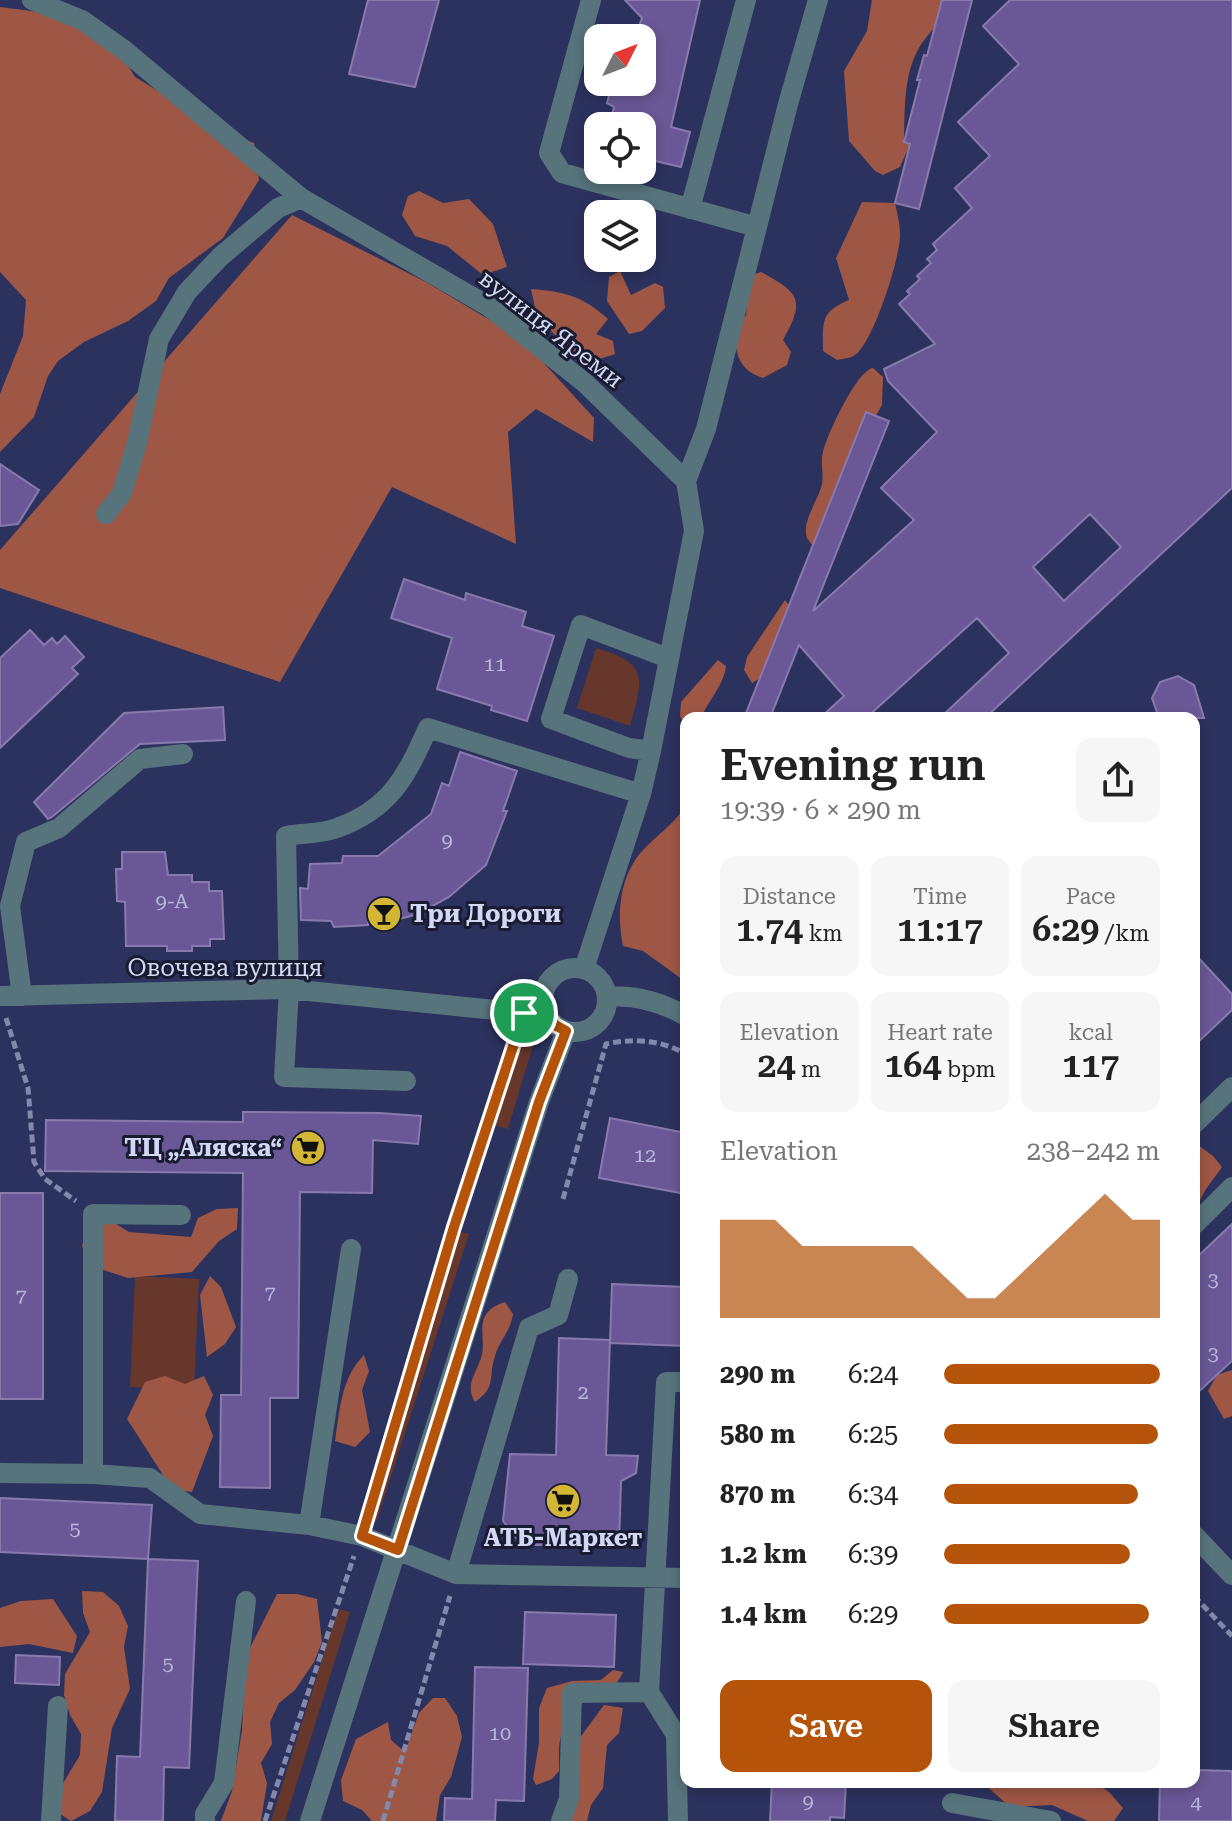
<!DOCTYPE html>
<html lang="en">
<head>
<meta charset="utf-8">
<style>
	body { margin:0; font-family:"Roboto Serif",serif; background:#f6f6f6; color:#222; height:100vh; display:flex; flex-direction:column; font-size:30px; white-space:nowrap }
	* { box-sizing:border-box; margin:0 }
	p { font-size:26px; color:#767676 }
	.icon { flex:none; width:44px; height:44px; fill:none; stroke:currentColor; stroke-width:2; stroke-linecap:round; stroke-linejoin:round }
	.map { position:relative; flex:1; overflow:hidden }
	.details { position:absolute; left:680px; top:712px; width:520px; height:1076px; display:flex; flex-direction:column; background:#fff; border-radius:16px; box-shadow:0 4px 12px #0003 }
	.details>* { flex:none }
	.needle { width:52px; rotate:48deg }
	.buttons { position:absolute; left:584px; top:24px; display:grid; gap:16px }
	.buttons a { display:grid; place-items:center; width:72px; height:72px; border-radius:16px; background:#fff; box-shadow:0 4px 12px #0003; font-size:40px }
	.pin { position:absolute; display:grid; place-items:center; width:68px; height:68px; color:#fff; margin:-34px; border:4px solid #fff; border-radius:50%; box-shadow:0 2px 8px #0007 }
	.round { display:grid; place-items:center; flex:none; width:84px; height:84px; border-radius:16px; background:#f6f6f6 }
	.summary { display:flex; align-items:center; justify-content:space-between; height:136px; padding:0 40px }
	h1 { font-size:44px; font-weight:600; line-height:60px }
	.stats { display:grid; grid-template-columns:repeat(3,1fr); gap:12px; height:136px; padding:8px 40px }
	.stats div { display:grid; align-content:center; border-radius:16px; background:#f6f6f6; text-align:center }
	.stats b { font-size:34px; font-weight:600 }
	.stats small { font-size:22px; font-weight:400 }
	.stats p { font-size:22px }
	.chart { height:224px; padding:16px 40px }
	.chart p { display:flex; justify-content:space-between }
	.chart svg { width:100%; height:144px; margin-top:8px; fill:#b45309; opacity:.7 }
	.action { display:flex; gap:16px; margin-top:auto; padding:16px 40px }
	.action a { flex:1; height:92px; border-radius:16px; background:#b45309; color:#fff; font-size:32px; font-weight:600; line-height:92px; text-align:center }
	.action a+a { background:#f6f6f6; color:#222 }
	ul { padding:0 40px; list-style:none; font-size:26px }
	li { display:grid; grid-template-columns:128px 96px 1fr; align-items:center; height:60px }
	li i { height:20px; border-radius:10px; background:#b45309 }
	.map>svg:first-child { display:block }
	.green { fill:#66372a }
	.forest { fill:#9e5744 }
	.building { fill:#6a5896; stroke:#887aad; stroke-width:2; fill-rule:evenodd }
	.lines { fill:none; stroke-linecap:round; stroke-linejoin:round }
	.path { stroke:#8389ac; stroke-width:5; stroke-dasharray:8 4; stroke-linecap:butt }
	.minor { stroke:#57737b; stroke-width:20 }
	.route-casing { stroke:#fff; stroke-width:16 }
	.route { stroke:#b45309; stroke-width:10 }
	.labels { text-anchor:middle; stroke-width:6; stroke-linejoin:round; paint-order:stroke }
	.number-label { font-size:20px; fill:#b8b8dc }
	.street-label { font-size:24px; fill:#d2d8f3; stroke:#191c30 }
	.poi-label { font-size:24px; font-weight:bold; fill:#d2d8f3; stroke:#191c30; text-anchor:start }
</style>
</head>
<body>
<div class="map">
<svg width="1232" height="1821" viewBox="0 0 1232 1821">
	<rect width="100%" height="100%" fill="#2c325e"/>
	<path class="green" d="M596,648C650,664 643,678 630,726L577,708Z
		M521,1035L535,1039L508,1129L494,1125Z
		M455,1231L469,1234L377,1520L368,1527H361Z
		M135,1276L199,1279L194,1390L130,1387Z
		M338,1609L350,1612L285,1821H271Z"/>
	<path class="forest" d="M872,0H949C946,19 929,31 919,48C903,75 905,111 904,141L910,144L900,167L883,175L875,171L849,141L844,71L867,31Z
		M0,7L39,12L107,32L135,77L226,132L254,143L259,180L223,238L169,278L156,301L128,321L84,342L58,361L48,376L34,417L0,452V394L23,336L26,300L0,272Z
		M419,191L443,203L469,199L493,224L507,267L483,275L447,246L415,236L402,215L408,196Z
		M862,202L895,203C897,213 900,224 900,234C901,256 873,343 855,355C851,358 842,359 837,360L823,351C823,322 820,312 849,300L836,258Z
		M292,215L426,282L522,339L594,418L593,442L536,409L508,432L516,544L392,487L280,682L0,588V550Z
		M620,271L631,295L655,283L663,287L665,308L642,331L629,334L607,301L609,277Z
		M761,272C799,293 806,299 783,340L791,352L787,365L763,378C733,368 736,347 734,320L746,316L749,276Z
		M531,289C565,292 581,295 608,319L596,334L613,341L615,354L590,362L573,354L537,316Z
		M873,368L883,377L882,405L868,430L815,548C813,545 809,542 807,538C801,522 819,499 822,484C824,474 820,462 823,452C827,435 857,370 873,368Z
		M785,600L790,607L772,671L752,683L744,670L747,657Z
		M718,660L726,666C724,685 708,701 701,718H686V728L680,716L681,702Z
		M684,808L686,809V982L643,951L623,946C616,913 620,874 644,849C658,834 673,825 684,808Z
		M1194,1142L1213,1156L1222,1167L1206,1189L1194,1211Z
		M238,1208L237,1229L219,1241L192,1272L128,1278L88,1265L82,1245L90,1226L111,1221L129,1232L191,1237L198,1218L217,1209Z
		M210,1276L221,1287L236,1327L225,1344L207,1357L200,1295Z
		M505,1302L513,1314C510,1333 500,1339 495,1356C488,1377 497,1387 475,1402C464,1384 477,1373 482,1355C486,1333 472,1313 505,1302Z
		M364,1355L369,1371L362,1390L370,1432L355,1447L335,1441C340,1409 341,1378 364,1355Z
		M1232,1370V1416L1224,1419L1208,1391L1217,1375Z
		M165,1376L185,1384L204,1376L213,1395L205,1415L213,1436L192,1492L172,1489L127,1419L145,1382Z
		M82,1591L103,1592L119,1606L128,1626L124,1647L130,1689L112,1728L102,1792L90,1811L71,1821L54,1810L59,1790L80,1755L81,1734L70,1715L64,1695L65,1674L90,1632L83,1613Z
		M277,1594H297L317,1599L322,1642L314,1662L295,1690L279,1703L270,1722L272,1744L261,1763L267,1783L261,1821H221L232,1791L242,1730L244,1688L240,1668Z
		M53,1599L77,1636L73,1653L29,1644L0,1647V1608L21,1601Z
		M613,1670L623,1672C614,1691 605,1695 585,1699L575,1715L563,1725L559,1746V1771L552,1779L536,1785L533,1779L539,1743V1708L547,1688L572,1681L601,1680Z
		M433,1698H445L457,1716L462,1737L451,1777L440,1795L436,1821H372L362,1810L343,1801L341,1780L356,1739L388,1722L391,1740L405,1752L419,1713Z
		M604,1705L623,1708L619,1733L607,1745L603,1788L591,1805L587,1821H553L576,1743Z
		M982,1782H1094L1109,1792L1123,1808L1114,1821H1088L1052,1805L1010,1807Z"/>
	<path class="building" d="M368,0H439L415,87L349,74Z
		M625,0H700L671,127L690,132L681,167L642,158V126H609L614,107L607,103L613,82H642V38H638L639,34H636L642,18Z
		M942,0H972L919,209L895,203L910,144L904,142L920,80H917L924,55L927,56Z
		M1010,0H1232V488L985,718H940L1009,653L977,618L866,718H820L844,696L799,645L770,718H744L866,412L889,421L813,611L914,520L881,488L937,432L888,381L884,369L935,344L899,304L910,294L907,291L920,279L917,276L931,263L927,259L937,250L933,244L972,208L955,188L990,156L958,122L1019,64L983,26ZM1090,514L1121,547L1064,601L1033,567Z
		M0,464L39,490L18,524L0,526Z
		M404,579L465,600L466,593L526,612L522,626L554,636L527,721L491,710L492,706L437,689L452,638L391,618Z
		M30,630L44,645L52,638L57,644L65,636L84,657L72,668L78,674L0,748V658Z
		M1178,676L1194,685L1204,718H1159L1152,698L1160,682Z
		M223,707L225,740L140,744L52,817L48,819L34,802L124,713Z
		M460,752L517,771L503,811H507L486,865L449,897L418,914L396,920L368,921V925L334,927L331,921L301,920L300,888L308,889L310,864L342,863L343,856H378L431,814L442,783L449,786Z
		M122,852H165L168,875H192V882H209V891H222L224,939H210V946H192V951H167V946H126L125,902L117,901L116,869H122Z
		M1194,953L1232,994V1010L1194,1046Z
		M243,1112L379,1113L421,1116L418,1144L373,1140L372,1193L300,1192L298,1398H270V1488L220,1487L221,1395H241L243,1173L45,1171L46,1120L243,1122Z
		M610,1118L686,1133V1194L599,1178Z
		M0,1193H43V1399H0Z
		M1232,1224V1361L1194,1396V1260Z
		M612,1284L686,1287V1346L610,1343Z
		M559,1338L610,1340L606,1455L638,1456L636,1473L621,1481L619,1545H522L503,1521L510,1454L556,1455Z
		M0,1498L152,1505L148,1559L0,1552Z
		M148,1559L198,1561L189,1768L164,1767L163,1821H115L117,1756L140,1757Z
		M525,1612L616,1615L614,1667L523,1664Z
		M16,1655L60,1657L59,1685L15,1683Z
		M475,1667L528,1668L524,1801L496,1800L495,1821H444L445,1798L472,1799Z
		M1194,1770L1232,1771V1821H1159L1160,1782H1194Z
		M772,1782H846L844,1818L830,1817V1821H770Z"/>
	<g class="lines">
		<path class="path" d="M6,1018L28,1088L34,1162L45,1179L76,1201
			M563,1199L606,1044C634,1038 661,1040 686,1054
			M367,1517L454,1227L517,1033
			M1194,1596L1232,1636
			M265,1821L354,1556
			M383,1821L450,1596"/>
		<path class="minor" d="M32,0L82,20L124,50L301,198L488,306L585,383L686,481L694,531L651,751L641,794L584,969
			M591,0L549,153L562,173L757,227
			M690,209L746,0
			M686,481L706,429L788,104L818,0
			M106,514L122,493L137,443L159,339L187,292L220,257L278,208L301,198
			M651,751L629,748L551,719L581,625L668,658
			M543 1000a32 32 0 1 1 64 0a32 32 0 1 1-64 0Z
			M0,996L289,989L524,1013L544,1009
			M22,996L10,906L26,842L59,828L140,759L183,754
			M607,997C636,994 661,1002 686,1016
			M406,1081L284,1077L289,989L286,836C302,833 322,834 337,828C390,809 406,777 428,728L641,794
			M1194,1124L1232,1087
			M181,1215L93,1214V1474L150,1478L200,1514L309,1525L362,1536L456,1574L686,1578
			M1194,1225L1232,1187
			M0,1473L93,1474
			M309,1525L351,1249
			M1194,1535L1232,1575
			M456,1574L529,1328L558,1315L568,1279
			M952,1803L1051,1821
			M51,1821L58,1706
			M205,1821V1814L224,1783L246,1601
			M310,1821L539,1102L566,1031
			M561,1821L569,1799L572,1693L649,1692
			M678,1821L676,1735L649,1692L666,1382H686"/>
	</g>
	<g class="lines">
		<g class="route-casing">
			<path id="route" d="M544,1009L555,1025L566,1031L539,1102L398,1550L362,1536L454,1227L524,1013Z"/>
		</g>
		<use href="#route" class="route"/>
	</g>
	<defs>
		<g id="bar-disc" transform="scale(1.8)"><circle r="9.5" fill="#d3b635" stroke="#191c30"/><path d="M-6-5H6L.8 .8V4.5H3.5V6h-7V4.5H-.8V.8Z" fill="#111"/></g>
		<g id="supermarket-disc" transform="scale(1.8)"><circle r="9.5" fill="#d3b635" stroke="#191c30"/><path d="M-6-5.5h2.5l.6 2H6L4.5 2H-2.5L-4.4-4H-6ZM-1.5 3.2a1.3 1.3 0 1 0 .1 0ZM3 3.2a1.3 1.3 0 1 0 .1 0Z" fill="#111"/></g>
	</defs>
	<g fill-rule="evenodd">
		<use href="#bar-disc" x="384" y="914"/>
		<use href="#supermarket-disc" x="308" y="1148"/>
		<use href="#supermarket-disc" x="563" y="1501"/>
	</g>
	<g class="labels">
		<g class="number-label">
			<text x="495" y="671">11</text>
			<text x="447" y="847">9</text>
			<text x="172" y="908">9-А</text>
			<text x="645" y="1162">12</text>
			<text x="1213" y="1286">3</text>
			<text x="270" y="1300">7</text>
			<text x="21" y="1303">7</text>
			<text x="1213" y="1360">3</text>
			<text x="583" y="1399">2</text>
			<text x="75" y="1535">5</text>
			<text x="168" y="1670">5</text>
			<text x="500" y="1740">10</text>
			<text x="808" y="1808">9</text>
			<text x="1196" y="1809">4</text>
		</g>
		<g class="street-label">
			<text transform="translate(551 329) rotate(38)" y="8">вулиця Яреми</text>
			<text x="225" y="976">Овочева вулиця</text>
		</g>
		<g class="poi-label">
			<text x="410" y="922">Три Дороги</text>
			<text x="282" y="1156" text-anchor="end">ТЦ „Аляска“</text>
			<text x="563" y="1546" text-anchor="middle">АТБ-Маркет</text>
		</g>
	</g>
</svg>
<div class="buttons">
<a><svg class="needle" viewBox="-14 -14 28 28"><path d="M0-13l5 13h-10z" fill="#e53935"/><path d="M0 13l5-13h-10z" fill="#767676"/></svg></a>
<a><svg class="icon" aria-label="locate" viewBox="0 0 24 24"><circle cx="12" cy="12" r="6"/><path d="M12 2v4M12 18v4M2 12h4M18 12h4"/></svg></a>
<a><svg class="icon" aria-label="layers" viewBox="0 0 24 24"><path d="M12 4l9 5-9 5-9-5zM3 14l9 5 9-5"/></svg></a>
</div>
<div class="pin" style="left:524px;top:1013px;background:#1e9e55"><svg class="icon" aria-label="arrive" viewBox="0 0 24 24"><path d="M6 21V4h12l-3 4 3 4H6"/></svg></div>
<section class="details">
<div class="summary"><div><h1>Evening run</h1><p>19:39 · 6 × 290 m</p></div><a class="round"><svg class="icon" aria-label="share" viewBox="0 0 24 24"><path d="M12 15V3M7 8l5-5 5 5M5 13v7h14v-7"/></svg></a></div>
<div class="stats">
<div><p>Distance</p><b>1.74<small> km</small></b></div>
<div><p>Time</p><b>11:17</b></div>
<div><p>Pace</p><b>6:29<small> /km</small></b></div>
</div>
<div class="stats">
<div><p>Elevation</p><b>24<small> m</small></b></div>
<div><p>Heart rate</p><b>164<small> bpm</small></b></div>
<div><p>kcal</p><b>117</b></div>
</div>
<div class="chart"><p><span>Elevation</span>238–242 m</p>
<svg viewBox="0 0 160 44" preserveAspectRatio="none"><path d="M0 44V14L10 14L20 14L30 22L40 22L50 22L60 22L70 22L80 30L90 38L100 38L110 30L120 22L130 14L140 6L150 14L160 14V44z"/></svg>
</div>
<ul>
<li><b>290 m</b>6:24<i style="width:100%"></i></li>
<li><b>580 m</b>6:25<i style="width:99%"></i></li>
<li><b>870 m</b>6:34<i style="width:90%"></i></li>
<li><b>1.2 km</b>6:39<i style="width:86%"></i></li>
<li><b>1.4 km</b>6:29<i style="width:95%"></i></li>
</ul>
<div class="action"><a>Save</a><a>Share</a></div>
</section>
</div>
</body>
</html>
